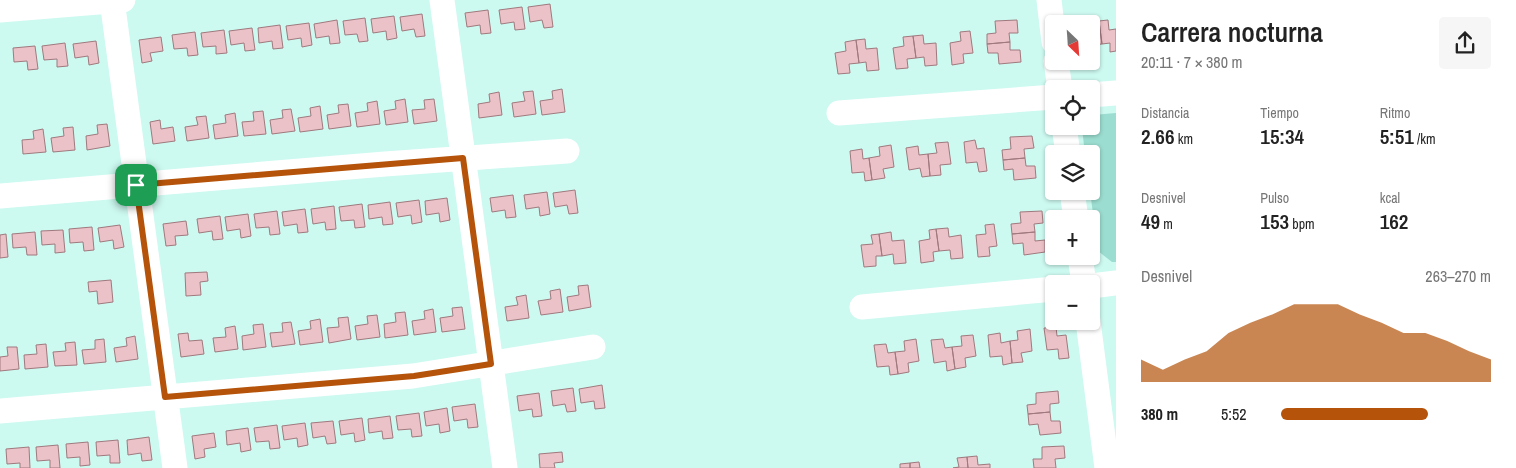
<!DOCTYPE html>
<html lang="es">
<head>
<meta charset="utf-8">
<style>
	body { margin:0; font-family:"Archivo Narrow",sans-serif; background:#f6f6f6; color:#222; height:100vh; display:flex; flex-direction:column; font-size:19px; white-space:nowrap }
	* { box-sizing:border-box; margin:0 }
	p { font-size:16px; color:#767676 }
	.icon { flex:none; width:28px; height:28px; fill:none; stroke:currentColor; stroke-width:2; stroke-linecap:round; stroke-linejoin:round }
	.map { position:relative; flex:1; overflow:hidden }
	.drawer { display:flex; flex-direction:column; background:#fff; width:400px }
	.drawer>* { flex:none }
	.needle { width:32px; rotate:155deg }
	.fabs { position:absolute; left:1045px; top:15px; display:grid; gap:10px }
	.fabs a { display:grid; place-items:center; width:55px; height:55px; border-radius:5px; background:#fff; box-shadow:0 1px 4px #0004; font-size:25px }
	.pin { position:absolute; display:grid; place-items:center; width:42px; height:42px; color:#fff; margin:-21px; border-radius:10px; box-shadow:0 2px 8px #0006 }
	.round { display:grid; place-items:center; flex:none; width:52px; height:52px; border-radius:5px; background:#f6f6f6 }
	.head { display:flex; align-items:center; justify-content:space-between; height:85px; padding:0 25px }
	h1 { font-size:28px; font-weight:600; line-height:38px }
	.figures { display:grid; grid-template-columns:repeat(3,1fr); gap:8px; height:85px; padding:5px 25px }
	.figures div { display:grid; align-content:center }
	.figures b { font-size:21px; font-weight:600 }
	.figures small { font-size:14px; font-weight:400 }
	.figures p { font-size:14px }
	.chart { height:140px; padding:10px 25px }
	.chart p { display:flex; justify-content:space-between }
	.chart svg { width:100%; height:90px; margin-top:5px; fill:#b45309; opacity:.7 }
	ul { padding:0 25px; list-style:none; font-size:16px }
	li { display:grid; grid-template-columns:80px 60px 1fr; align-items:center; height:38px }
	li i { height:12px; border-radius:6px; background:#b45309 }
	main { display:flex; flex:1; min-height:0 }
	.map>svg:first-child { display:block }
	.green { fill:#9bddd0 }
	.building { fill:#ebc2c7; stroke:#9f797e }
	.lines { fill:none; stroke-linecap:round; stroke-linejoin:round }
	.minor { stroke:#fff; stroke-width:25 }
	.route-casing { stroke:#fff; stroke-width:10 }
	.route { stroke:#b45309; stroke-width:6 }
</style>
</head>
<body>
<main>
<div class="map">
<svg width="1116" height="468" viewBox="0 0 1116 468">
	<rect width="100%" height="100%" fill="#ccf9f0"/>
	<path class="green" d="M1116,113V262H1112L1098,251L1090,191L1091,154H1085L1082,128L1083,126H1091L1093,115Z"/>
	<path class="building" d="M550,4L553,27L544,28L542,20L530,22L528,7Z
		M522,7L525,29L515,30L514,22L501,24L499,10Z
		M488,10L491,33L481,34L480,25L467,27L465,13Z
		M422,14L425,36L416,37L414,29L402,31L400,17Z
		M394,16L397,38L387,40L386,31L373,33L371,19Z
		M365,18L368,41L359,42L357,34L345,35L343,21Z
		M337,20L340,43L330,44L329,36L316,38L314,24Z
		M1017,20L1018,33H1009L1010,42L987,44V34L996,33L995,21Z
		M1108,20L1109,30L1116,29V51L1110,52V43L1102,44L1099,21Z
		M1099,21L1102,44L1093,45V54H1091V24L1088,23Z
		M309,23L312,45L302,47L301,38L288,40L286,26Z
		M280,25L283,48L273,49L272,41L259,43L258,28Z
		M252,28L255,50L245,51L244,43L231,45L229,31Z
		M224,30L227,53L216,54V46L203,47L201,33Z
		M970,31L973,53L963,54L964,63L952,65L950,43L961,41L960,32Z
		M195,32L198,55L188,56L187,48L174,49L172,35Z
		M923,35L924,44L936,43L937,65L925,66L924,57L916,58L913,36Z
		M913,36L916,58L907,59L908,68L896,69L893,48L904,46L903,37Z
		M161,37L163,51L150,53L152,61L142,63L139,40Z
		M865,39L866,49L877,48L879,70L867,71L866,62L859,63L856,40Z
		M856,40L859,63L849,64L850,73L838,74L835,53L846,51L845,42Z
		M96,41L99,63L89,65L88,56L75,58L73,44Z
		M1010,42V50H1020L1021,62L999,64L998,53H988L987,44Z
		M65,43L68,66L57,67V59L44,60L42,46Z
		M35,46L38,69L28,70L27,61L14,62L13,48Z
		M562,89L565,112L542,115L540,101L553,99L552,91Z
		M533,91L536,114L514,117L512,103L525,101L523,92Z
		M499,92L502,115L479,118L478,104L490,102L489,94Z
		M405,99L408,122L386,125L384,111L396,109L395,101Z
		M434,99L437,121L414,124L412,110L425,109L424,100Z
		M377,101L380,124L357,127L355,113L368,111L367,103Z
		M348,104L351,126L329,129L327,115L339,113L338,105Z
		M320,106L323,129L300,132L298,118L311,116L310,108Z
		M291,109L295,131L272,134L270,120L283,118L282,110Z
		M263,111L266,134L244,136L242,122L254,121L253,112Z
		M235,113L238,136L215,139L213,125L226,123L225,115Z
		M206,116L209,138L187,141L185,127L198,125L196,117Z
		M160,120L161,129L173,127L175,141L153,144L150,122Z
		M107,124L110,146L87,150L86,136L98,134L97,125Z
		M73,127L75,150L53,152L51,138L64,136L63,128Z
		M43,129L46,152L23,154L22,140L34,139L33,131Z
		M1032,136L1034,148L1024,149L1025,158L1003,160L1002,150L1011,149L1010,137Z
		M975,140L977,149L984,148L987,171L979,172L977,162L966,163L964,142Z
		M948,142L951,164L940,165L941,175L930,176L928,154L937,153L935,143Z
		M891,145L894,167L883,169L885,178L872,180L869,158L880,156L879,147Z
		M918,146L919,155L928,154L930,176L922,177L920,168L909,170L906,148Z
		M862,149L863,159L869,158L872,180L865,181L864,172L852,173L850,151Z
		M1025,158L1026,166H1035L1036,178L1014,180L1013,169L1004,170L1003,160Z
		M575,190L578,213L569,214L567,205L555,207L553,193Z
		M547,192L550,214L540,216L539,207L526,209L524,195Z
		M513,195L516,217L506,218L505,210L492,212L490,198Z
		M447,198L450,220L440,222L439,213L426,215L425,201Z
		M419,200L422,222L412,224L411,215L398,217L396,203Z
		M390,202L393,224L383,225L382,217L369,219L368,205Z
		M362,204L365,227L355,228L354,220L341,221L339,207Z
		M334,206L336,229L326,230L325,222L313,224L311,209Z
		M305,209L308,232L298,233L297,224L284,226L282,212Z
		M277,211L280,234L270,235L269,227L256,228L254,214Z
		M1042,211L1043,223L1034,224L1035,232L1012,234L1011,224L1021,223L1020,212Z
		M248,214L251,236L241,238L240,229L227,231L225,217Z
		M220,216L223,239L213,240L212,231L199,233L197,219Z
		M186,221L188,235L175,236L176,245L166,246L163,224Z
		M994,224L997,246L989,247L990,256L978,257L976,235L986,234L985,225Z
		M120,225L124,247L114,249L113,240L100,242L98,228Z
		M92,227L94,250L84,251L83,242L70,243L69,229Z
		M948,228L949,237L961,235L963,258L951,259L950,250L939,251L936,229Z
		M936,229L939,251L933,252L934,261L921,263L919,241L930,239L929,230Z
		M63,230L65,252L55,253V244L42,245L41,231Z
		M35,232L37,255H27L26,247L13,248L12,234Z
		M891,232L892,241L904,240L906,263L894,264L893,254L882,256L879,234Z
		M1035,232V241L1045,240V252L1024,255L1023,243L1013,244L1012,234Z
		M6,234L8,257L0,258V235Z
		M879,234L882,256H876V266L864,267L861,245L873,244L871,235Z
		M207,272L208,281L200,282L201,295L186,296L185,273Z
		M111,280L113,302L98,304L97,291L89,292L88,282Z
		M588,285L591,307L569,311L567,297L579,295L578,286Z
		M560,289L563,312L541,315L538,301L551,299L550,291Z
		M526,295L529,318L507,321L505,307L518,305L516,297Z
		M462,307L465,329L442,332L440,318L453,316L452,308Z
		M433,309L436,332L414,335L412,321L425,319L424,311Z
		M405,312L408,335L385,338L384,324L396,322L395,313Z
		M377,315L380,337L357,340L355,326L368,324L367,316Z
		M348,317L351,339L329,343L327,328L339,327L338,318Z
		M320,319L323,342L300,345L298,331L311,329L310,321Z
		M291,322L295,344L272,347L270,333L283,332L282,323Z
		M263,324L266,347L243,350L242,336L254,334L253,325Z
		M235,326L238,349L215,352L213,338L226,337L225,328Z
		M1056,327L1057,336L1066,335L1069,358L1059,359L1058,349L1047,350L1044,328Z
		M1030,329L1032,351L1021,353L1023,362L1012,363L1010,341L1018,340L1017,331Z
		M188,333L189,341L202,340L204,354L181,357L178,334Z
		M1000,333L1001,343L1010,341L1012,363L1003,365L1002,356L990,357L988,335Z
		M973,335L976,356L965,358L966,367L955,369L952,347L962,346L961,336Z
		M135,336L138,359L116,362L114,348L127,346L126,338Z
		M104,339L106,362L84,364L82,350L95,349V340Z
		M916,339L919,361L908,363L909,372L898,374L895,352L905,351L904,341Z
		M943,339L945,348L952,347L955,369L947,371L946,361L934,363L931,340Z
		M75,342L77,365L55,366L53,352L66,351L65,343Z
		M46,344L48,367L25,369L24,355L37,354L36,345Z
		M886,344L888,353L895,352L898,374L890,375L889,366L877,367L874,345Z
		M7,347H17L19,369L0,371V357L8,356Z
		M602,385L605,408L595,409L594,401L581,403L579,389Z
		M573,388L576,411L567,412L565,404L553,406L551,391Z
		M1058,391L1059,403L1050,404V412L1028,414L1027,405L1036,404V393Z
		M539,393L542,416L533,417L532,409L519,411L517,396Z
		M475,404L478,427L468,428L467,419L454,421L452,407Z
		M447,408L450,431L440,433L439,424L426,426L424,412Z
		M1050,412L1051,421H1060L1061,433L1040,435L1038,424L1029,425L1028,414Z
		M419,413L422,436L412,437L411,429L398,430L396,416Z
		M390,416L393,438L383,439L382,431L369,433L368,419Z
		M362,418L365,440L355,442L354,433L341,435L339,421Z
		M333,421L336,443L327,444L325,436L313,438L311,423Z
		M305,423L308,445L298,447L297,438L284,440L282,426Z
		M277,425L280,448L270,449L269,441L256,442L254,428Z
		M248,428L251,450L241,452L240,443L227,445L226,431Z
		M214,433L216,447L204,449L205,457L195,459L192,436Z
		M149,437L152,460L142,461L141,453L128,455L127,440Z
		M118,440L120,463H110V455L97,456L96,442Z
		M88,442L90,465L80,466V457L67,458L66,444Z
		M58,445L60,468H50V460L37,461L36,447Z
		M1064,446L1065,458L1055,459L1056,468H1034L1033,459H1042V447Z
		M29,447L30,468H20V463L7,464L6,449Z
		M562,452L563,462L554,463L555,468H540L539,454Z
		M977,456L978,465L990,464V468H968L967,457Z
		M967,457L968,468H953L959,467L957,458Z
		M919,462L920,468H910V463Z
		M910,463V468H900V464Z"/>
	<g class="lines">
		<path class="minor" d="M112,0L175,468
			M442,0L505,468
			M1049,0L1054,42
			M0,10L123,0
			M1056,61L1060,89
			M1091,95L1116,93
			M839,113L1054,97
			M1064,126L1068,154
			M1072,191L1076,219
			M0,196L385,164L567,151
			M1080,256L1084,284
			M1091,286L1116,283
			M862,307L1054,289
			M1088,321L1107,468
			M0,411L413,376L593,347"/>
	</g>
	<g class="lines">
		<g class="route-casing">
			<path id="route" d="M463,158L491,364L414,376L165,397L136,185Z"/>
		</g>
		<use href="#route" class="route"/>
	</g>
</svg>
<div class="fabs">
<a><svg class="needle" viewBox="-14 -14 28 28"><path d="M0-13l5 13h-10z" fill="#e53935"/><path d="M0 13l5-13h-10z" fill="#767676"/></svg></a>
<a><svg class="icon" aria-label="locate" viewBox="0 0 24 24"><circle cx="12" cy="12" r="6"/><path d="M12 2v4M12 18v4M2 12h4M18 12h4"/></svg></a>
<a><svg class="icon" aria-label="layers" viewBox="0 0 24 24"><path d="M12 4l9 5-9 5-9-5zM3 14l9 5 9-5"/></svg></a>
<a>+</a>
<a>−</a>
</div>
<div class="pin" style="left:136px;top:185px;background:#1e9e55"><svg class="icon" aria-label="arrive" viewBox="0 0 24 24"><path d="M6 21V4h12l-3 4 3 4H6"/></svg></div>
</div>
<section class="drawer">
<div class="head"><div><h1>Carrera nocturna</h1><p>20:11 · 7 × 380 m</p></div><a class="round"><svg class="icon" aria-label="share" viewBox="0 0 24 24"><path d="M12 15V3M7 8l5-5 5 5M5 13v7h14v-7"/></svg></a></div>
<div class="figures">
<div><p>Distancia</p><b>2.66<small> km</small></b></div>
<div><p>Tiempo</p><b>15:34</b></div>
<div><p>Ritmo</p><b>5:51<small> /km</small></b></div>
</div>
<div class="figures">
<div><p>Desnivel</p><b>49<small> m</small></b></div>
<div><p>Pulso</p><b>153<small> bpm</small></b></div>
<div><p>kcal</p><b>162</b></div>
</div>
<div class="chart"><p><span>Desnivel</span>263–270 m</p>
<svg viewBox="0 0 160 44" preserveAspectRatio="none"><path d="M0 44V33L10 38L20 33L30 29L40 20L50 15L60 11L70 6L80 6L90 6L100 11L110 15L120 20L130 20L140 24L150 29L160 33V44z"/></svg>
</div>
<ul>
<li><b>380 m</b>5:52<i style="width:70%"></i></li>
</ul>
</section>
</main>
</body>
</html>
